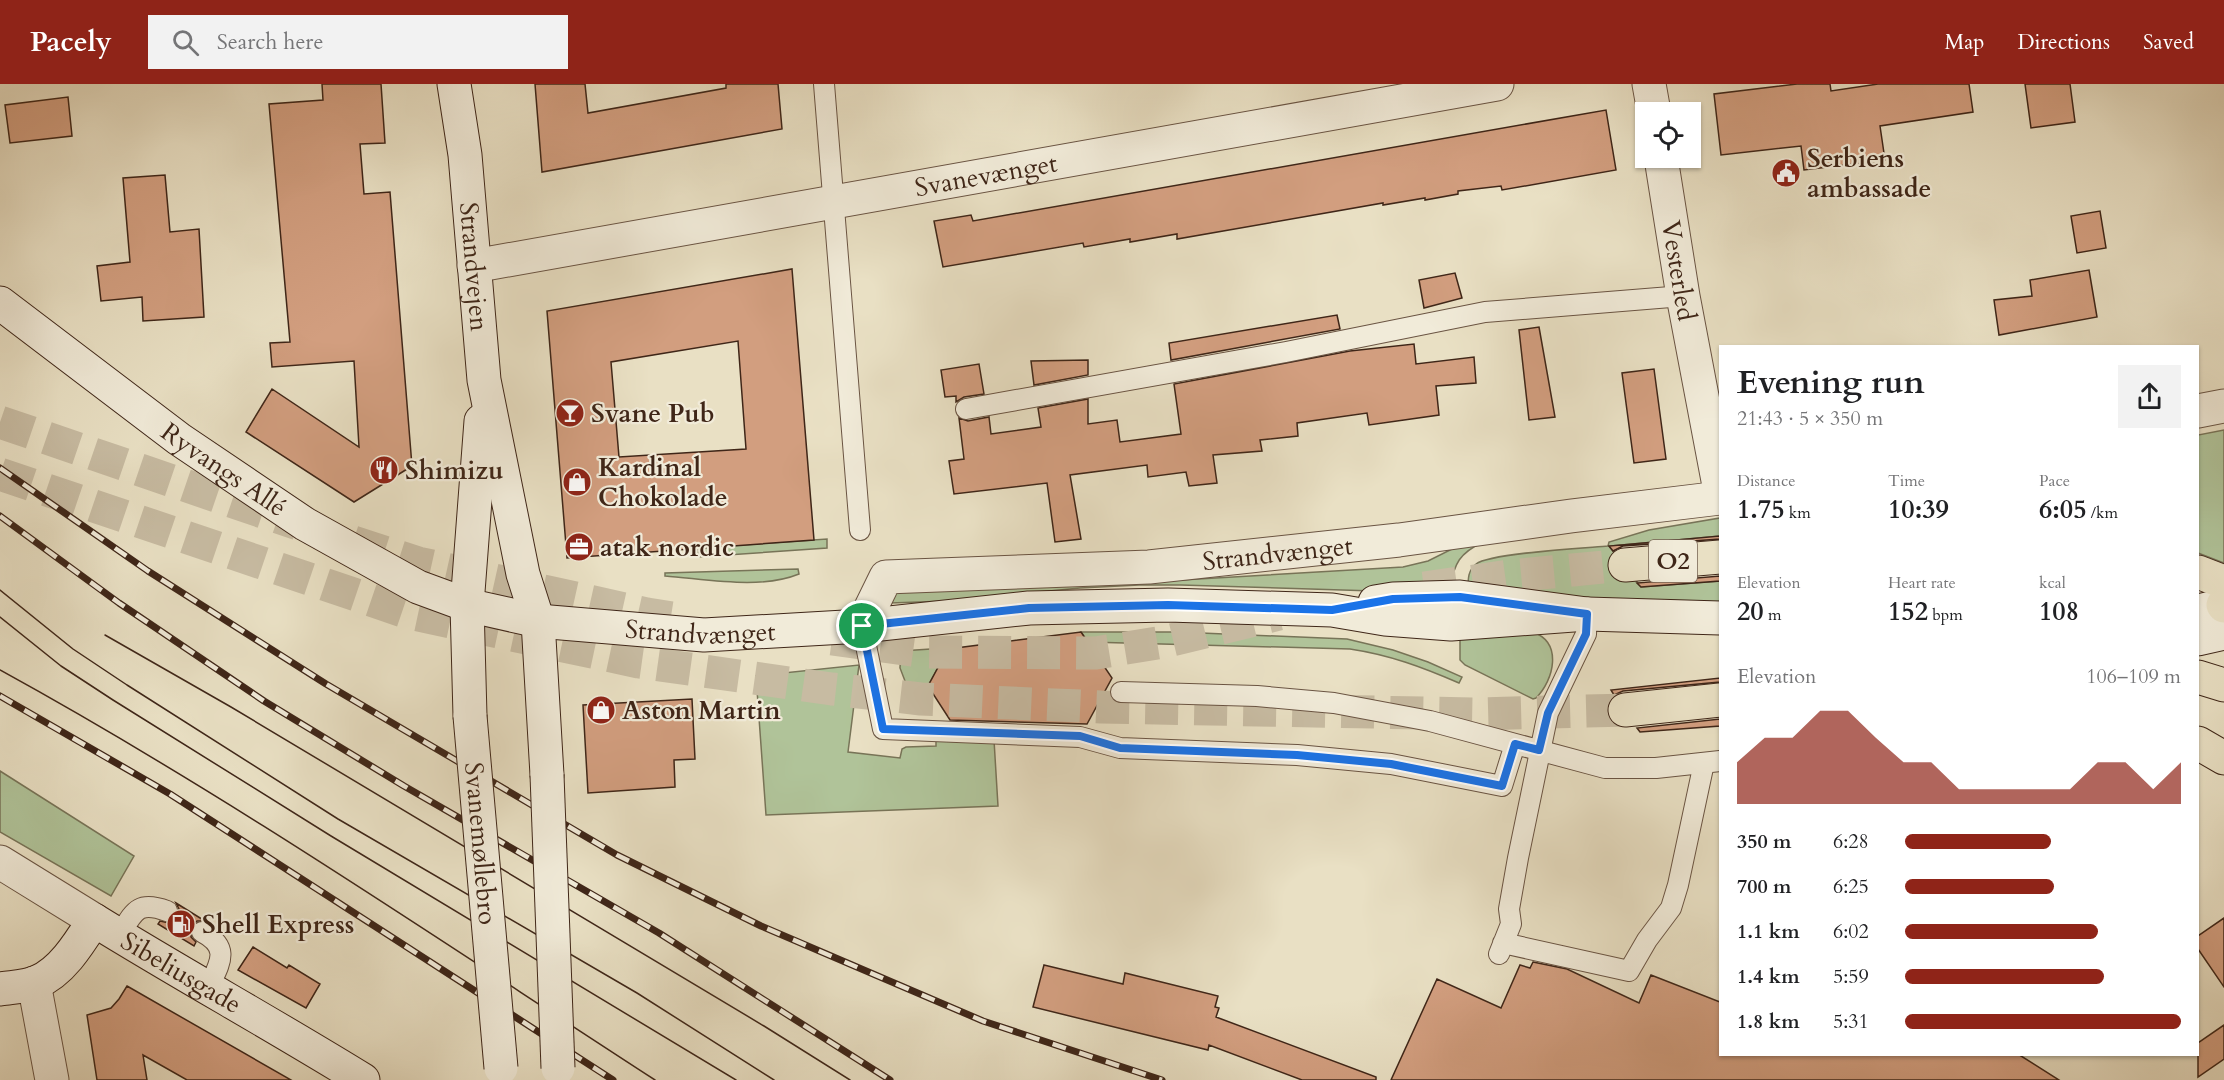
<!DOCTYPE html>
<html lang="en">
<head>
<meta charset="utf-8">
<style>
	body { margin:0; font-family:Cardo,serif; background:#f2f2f2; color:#202124; height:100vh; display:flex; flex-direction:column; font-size:22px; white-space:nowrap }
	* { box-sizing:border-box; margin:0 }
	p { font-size:20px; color:#757577 }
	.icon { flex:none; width:33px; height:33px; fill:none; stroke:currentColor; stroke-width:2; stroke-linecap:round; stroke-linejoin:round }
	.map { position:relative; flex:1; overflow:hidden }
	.side { position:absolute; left:1719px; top:261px; width:480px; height:711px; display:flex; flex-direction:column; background:#fff; border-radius:0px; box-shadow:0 2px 4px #0004 }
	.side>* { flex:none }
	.tools { position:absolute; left:1635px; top:18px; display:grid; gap:12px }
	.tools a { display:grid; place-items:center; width:66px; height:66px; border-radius:0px; background:#fff; box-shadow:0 2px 4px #0004; font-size:30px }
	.pin { position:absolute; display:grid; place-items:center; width:51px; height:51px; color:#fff; margin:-26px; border:3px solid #fff; border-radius:50%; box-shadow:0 2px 6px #0007 }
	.round { display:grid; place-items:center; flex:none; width:63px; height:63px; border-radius:0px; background:#f2f2f2 }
	.headline { display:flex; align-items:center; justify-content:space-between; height:102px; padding:0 18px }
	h1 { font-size:33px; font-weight:700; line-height:45px }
	.metrics { display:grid; grid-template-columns:repeat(3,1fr); gap:9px; height:102px; padding:6px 18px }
	.metrics div { display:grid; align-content:center }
	.metrics b { font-size:26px; font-weight:700 }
	.metrics small { font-size:16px; font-weight:400 }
	.metrics p { font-size:16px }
	.chart { height:168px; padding:12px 18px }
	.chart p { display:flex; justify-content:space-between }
	.chart svg { width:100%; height:108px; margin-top:6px; fill:#8f2418; opacity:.7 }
	ul { padding:0 18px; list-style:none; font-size:20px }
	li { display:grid; grid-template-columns:96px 72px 1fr; align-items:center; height:45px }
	li i { height:15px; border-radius:8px; background:#8f2418 }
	header { display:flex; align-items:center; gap:36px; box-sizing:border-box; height:84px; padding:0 30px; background:#8f2418; color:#fff }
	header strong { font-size:28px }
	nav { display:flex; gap:33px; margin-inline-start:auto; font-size:21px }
	.search { width:420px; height:54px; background:#f2f2f2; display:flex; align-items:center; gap:15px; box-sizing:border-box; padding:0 21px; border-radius:0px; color:#757577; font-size:22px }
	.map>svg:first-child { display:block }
	.green { fill:#b0c399; stroke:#787458; stroke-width:1.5 }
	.building { fill:#d29e7f; stroke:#3f2618; stroke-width:1.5; fill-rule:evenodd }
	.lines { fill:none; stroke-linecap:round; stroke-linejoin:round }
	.highway-tunnel { stroke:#c7bba2; stroke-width:33; stroke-dasharray:33 16; stroke-linecap:butt }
	.lane-casing { stroke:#6a5443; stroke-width:22 }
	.street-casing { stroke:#6a5443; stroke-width:35 }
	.secondary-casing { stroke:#3f2618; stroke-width:35 }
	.primary-casing { stroke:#3f2618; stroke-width:35 }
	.highway-casing { stroke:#3f2618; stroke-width:35 }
	.lane { stroke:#f1ebd9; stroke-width:20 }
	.street { stroke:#f1ebd9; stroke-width:33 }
	.secondary { stroke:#f1ebd9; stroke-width:33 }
	.primary { stroke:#e9e0c4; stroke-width:33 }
	.highway { stroke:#e9e0c4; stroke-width:33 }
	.tram { stroke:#3f2618; stroke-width:1.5 }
	.rail-casing { stroke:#3f2618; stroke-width:7 }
	.rail { stroke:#f1ebd9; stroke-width:4.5; stroke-dasharray:14; stroke-linecap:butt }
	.secondary-bridge-casing { stroke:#3f2618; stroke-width:35; stroke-linecap:butt }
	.secondary-bridge { stroke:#f1ebd9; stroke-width:33 }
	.route-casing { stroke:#fff; stroke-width:12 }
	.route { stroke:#1a73e8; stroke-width:8 }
	.labels { text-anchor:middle; stroke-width:4.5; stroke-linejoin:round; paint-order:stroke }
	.shield { fill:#f1ebd9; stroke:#746152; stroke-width:1.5 }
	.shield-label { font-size:24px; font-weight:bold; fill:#3f2618 }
	.poi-label { font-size:26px; font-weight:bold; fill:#3f2618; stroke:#f1ebd9; text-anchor:start }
	.street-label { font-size:26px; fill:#3f2618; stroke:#f1ebd9 }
</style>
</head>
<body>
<header>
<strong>Pacely</strong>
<div class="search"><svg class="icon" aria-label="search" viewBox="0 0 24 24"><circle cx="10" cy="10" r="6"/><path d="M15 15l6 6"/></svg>Search here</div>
<nav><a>Map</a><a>Directions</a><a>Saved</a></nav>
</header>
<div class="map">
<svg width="2224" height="996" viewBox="0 0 2224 996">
	<rect width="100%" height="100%" fill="#e9e0c4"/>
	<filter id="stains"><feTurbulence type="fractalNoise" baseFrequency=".00333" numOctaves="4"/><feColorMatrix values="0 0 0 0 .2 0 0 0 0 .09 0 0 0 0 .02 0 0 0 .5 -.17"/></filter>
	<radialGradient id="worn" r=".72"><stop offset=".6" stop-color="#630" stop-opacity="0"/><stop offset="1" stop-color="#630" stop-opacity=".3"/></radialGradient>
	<path class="green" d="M2224,346V479L2198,469V351Z
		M1720,434V452L1609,462L1641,503L1720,497V518L1555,513L1468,505C1468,495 1468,486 1476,480C1490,469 1585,464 1608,462L1609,458L1649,446Z
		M827,455V464L698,473V464Z
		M1483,458C1460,469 1454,479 1450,504L1374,507L1181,501H1139L1080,504L948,517L890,519L896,506L1112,500L1403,483L1428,477L1456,463Z
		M798,485L799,490C760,506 706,495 665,492V489Z
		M1081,548H1177L1347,555L1393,566L1428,578L1462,593L1459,599C1422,583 1390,571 1350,565L1088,558Z
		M1533,548C1563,559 1554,596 1536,614L1533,615L1465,581L1460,576V549Z
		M946,564L948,565L928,602L932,608L910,610L900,584L901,567Z
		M859,581L848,668L900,674L902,665L906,663L936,662V654L994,656L998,722L766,731L756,592Z
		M0,687L134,772L111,812L0,748Z"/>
	<path class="building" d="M322,0H381L385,59L360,60L364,110L390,108L412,382L354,418L246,348L272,305L359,363L354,277L272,283L270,259L290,258L269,20L323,16Z
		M535,0H585L588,29L726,4V0H778L782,45L542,88Z
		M1797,0H1830L1831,7L1878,0H1969L1973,28L1880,42L1885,76L1804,86L1801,62L1721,71L1714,10Z
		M2025,0H2070L2075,38L2031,44Z
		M68,13L72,52L10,59L5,21Z
		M1606,26L1616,86L1502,106L1501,102L1458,107V110L1425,116V114L1383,121V119L1177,155V150L1130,158V155L1084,163L1083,159L943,183L934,137L971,131L973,137Z
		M165,91L170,148L199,145L204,233L143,237L142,213L101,217L97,182L130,178L123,94Z
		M2100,127L2106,164L2077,169L2071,132Z
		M792,185L814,456L567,474L547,227ZM738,257L746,365L619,373L611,278Z
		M2089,186L2097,233L1999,251L1994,216L2032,212L2030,196Z
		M1455,189L1462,214L1424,224L1419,196Z
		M1337,231L1340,245L1171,276L1169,259Z
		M1539,243L1555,333L1529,336L1519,246Z
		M1414,260L1416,280L1474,273L1476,299L1436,302L1439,331L1369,341L1367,329L1297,339L1298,352L1260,356L1262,367L1213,371L1217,399L1189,402L1186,388L1148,393L1147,381L1070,391L1081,455L1055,458L1047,399L954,410L949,377L964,375L959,334L968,337L989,333L991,350L1041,343L1038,324L1088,315V340L1117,336L1120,358L1181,350L1174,300L1350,267Z
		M1088,276V291L1034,301L1031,277Z
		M979,280L984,310L964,313L956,318V312L945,313L941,286Z
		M1654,285L1666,375L1634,379L1622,289Z
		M1720,452V455L1623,462L1613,467L1609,462Z
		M1720,492V497L1641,503L1637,499Z
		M1081,548L1112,594L1087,640L950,636L928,602L948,565Z
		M1720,594V598L1623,607L1614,611L1611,606Z
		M692,615L695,675L674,676L675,703L588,709L583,621Z
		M1720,635V642L1640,648L1637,644Z
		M176,819L205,837H197L192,842L191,853L196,858L194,862L158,840L160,837L169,839L176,835L179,825Z
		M2224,834V903L2198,865V852Z
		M253,863L287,884L289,881L320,900L306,924L238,886Z
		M1533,878L1567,885L1639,919L1651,891L1720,918V970H2018L2059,996H1391L1437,895L1501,924L1520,881L1530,884Z
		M1044,881L1123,900L1125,889L1218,912L1215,923L1219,924L1216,933L1376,993V996H1302L1209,961L1208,966L1033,923Z
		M127,902L291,996H187L143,971L147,996H97L87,931L111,924L119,915Z
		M2224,941V975L2198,993V959Z"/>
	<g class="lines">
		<path class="highway-tunnel" d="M0,338L298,440
			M0,390L409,529L639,578L832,605L921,615L1101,623L1475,630L1625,626
			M353,458L418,479L647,530L685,536
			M1424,504L1510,492L1625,481
			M832,555L926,568L1096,569L1163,558L1279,530"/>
		<g class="lane-casing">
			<path id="lane" d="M824,0L860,446
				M966,325L1286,268L1485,228L1683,212
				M862,542L883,645L1080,653L1120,664L1297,671L1391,680L1502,702L1515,660
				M1121,608L1257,612L1334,619L1430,637L1605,684H1656L1720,677
				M202,848C232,864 219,880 208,905
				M119,852C134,828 137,816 167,827
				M1503,859L1629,887L1647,856L1671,824L1678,801L1704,679
				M1499,870L1511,840L1509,825L1518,774L1548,629L1586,550L1587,530"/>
		</g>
		<g class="street-casing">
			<g id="street">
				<path d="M1649,0L1654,28"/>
				<path id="s1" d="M1661,74L1683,212L1720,407"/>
				<path id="s2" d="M474,182L1497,0"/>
				<path d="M2198,327L2224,322"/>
				<path id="s3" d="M862,542L886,493L1149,483L1399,456L1571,432L1720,414"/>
				<path d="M0,778L94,836"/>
				<path d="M34,899L52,996"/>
			</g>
		</g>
		<g class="secondary-casing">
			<g id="secondary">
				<path id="s4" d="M454,0L465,71L484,296L523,490L538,537L547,691"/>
				<path id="s5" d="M0,219L179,355L305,440L418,503L467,521L538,537L704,551L862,542L1029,524L1168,521L1332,526L1385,535L1451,540L1587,530"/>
				<path d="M1375,518L1393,515L1460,513L1587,530L1720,534"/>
				<path d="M2198,527L2224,521"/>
				<path d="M2198,555L2224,549"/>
				<path d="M470,632L467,521L481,337"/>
				<path id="s6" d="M0,905C12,903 26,903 37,898C62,888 80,858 94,836C183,891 274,941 363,996"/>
			</g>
		</g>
		<g class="primary-casing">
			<path id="primary" d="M2223,521L2224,522
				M2198,593L2224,601
				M2198,659L2224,674"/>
		</g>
		<g class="highway-casing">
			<path id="highway" d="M1625,481L1720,473
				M2198,488L2224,498
				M1625,626L1720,616"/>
		</g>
		<use href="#lane" class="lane"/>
		<use href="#street" class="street"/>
		<use href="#secondary" class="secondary"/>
		<use href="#primary" class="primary"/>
		<use href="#highway" class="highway"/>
		<path class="tram" d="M0,506L73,565L127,601L338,735L637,909L774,996
			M0,533L61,582L113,616L331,752L736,996
			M105,551L231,623L764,942L850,996
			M0,586C226,710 439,856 655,996"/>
		<g class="rail-casing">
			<path id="rail" d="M0,384L148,487L326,600L617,771L761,842L983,937L1162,996
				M0,432L119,519L264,617L404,702L659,849L890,996
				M0,612L170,710L613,996"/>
		</g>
		<use href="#rail" class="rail"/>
		<g class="secondary-bridge-casing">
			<g id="secondary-bridge">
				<path id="s7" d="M470,632L501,984"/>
				<path d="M547,691L558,984"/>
			</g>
		</g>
		<use href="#secondary-bridge" class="secondary-bridge"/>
	</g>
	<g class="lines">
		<g class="route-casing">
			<path id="route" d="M1460,513L1587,530L1586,550L1548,629L1539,666L1515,660L1502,702L1391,680L1297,671L1120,664L1080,652L883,645L862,542L1029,524L1168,521L1332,526L1393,515Z"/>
		</g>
		<use href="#route" class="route"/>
	</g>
	<defs>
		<g id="civic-disc" transform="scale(1.5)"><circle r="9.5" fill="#8f2418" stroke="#f1ebd9"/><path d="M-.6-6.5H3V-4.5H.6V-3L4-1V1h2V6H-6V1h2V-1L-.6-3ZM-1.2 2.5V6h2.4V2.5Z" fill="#fff"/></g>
		<g id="bar-disc" transform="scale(1.5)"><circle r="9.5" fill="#8f2418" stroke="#f1ebd9"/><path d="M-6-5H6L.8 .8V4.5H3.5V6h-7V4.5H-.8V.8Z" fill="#fff"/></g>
		<g id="restaurant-disc" transform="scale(1.5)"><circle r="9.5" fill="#8f2418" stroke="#f1ebd9"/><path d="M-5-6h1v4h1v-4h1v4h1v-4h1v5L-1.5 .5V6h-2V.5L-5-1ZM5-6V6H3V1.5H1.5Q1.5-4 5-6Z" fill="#fff"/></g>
		<g id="shop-disc" transform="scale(1.5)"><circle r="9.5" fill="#8f2418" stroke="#f1ebd9"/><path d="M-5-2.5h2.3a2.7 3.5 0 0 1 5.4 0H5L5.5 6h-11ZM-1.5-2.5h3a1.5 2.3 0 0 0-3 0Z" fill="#fff"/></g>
		<g id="office-disc" transform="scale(1.5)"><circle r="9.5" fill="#8f2418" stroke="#f1ebd9"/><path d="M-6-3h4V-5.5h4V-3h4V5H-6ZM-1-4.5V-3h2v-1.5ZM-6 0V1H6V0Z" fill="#fff"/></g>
		<g id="fuel-disc" transform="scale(1.5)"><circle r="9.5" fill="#8f2418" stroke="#f1ebd9"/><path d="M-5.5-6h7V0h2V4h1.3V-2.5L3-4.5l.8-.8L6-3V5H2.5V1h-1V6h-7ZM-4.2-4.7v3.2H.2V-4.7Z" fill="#fff"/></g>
	</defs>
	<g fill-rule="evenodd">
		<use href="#civic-disc" x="1786" y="89"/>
		<use href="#bar-disc" x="570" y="329"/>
		<use href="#restaurant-disc" x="384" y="386"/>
		<use href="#shop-disc" x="577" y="398"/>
		<use href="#office-disc" x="579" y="463"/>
		<use href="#shop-disc" x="601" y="626"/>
		<use href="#fuel-disc" x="181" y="840"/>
	</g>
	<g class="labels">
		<rect class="shield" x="1649" y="456" width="48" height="42" rx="4.5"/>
		<g class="shield-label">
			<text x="1673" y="485">O2</text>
		</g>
		<g class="poi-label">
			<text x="1807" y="83">Serbiens<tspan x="1807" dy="30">ambassade</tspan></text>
			<text x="591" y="338">Svane Pub</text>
			<text x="598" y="392">Kardinal<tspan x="598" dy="30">Chokolade</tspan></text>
			<text x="405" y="395">Shimizu</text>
			<text x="600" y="472">atak nordic</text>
			<text x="622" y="635">Aston Martin</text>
			<text x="202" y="849">Shell Express</text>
		</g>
		<g class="street-label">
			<text dy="9" stroke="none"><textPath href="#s2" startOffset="520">Svanevænget</textPath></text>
			<text dy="9" stroke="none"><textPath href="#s4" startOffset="184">Strandvejen</textPath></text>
			<text dy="9" stroke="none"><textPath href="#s1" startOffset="114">Vesterled</textPath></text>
			<text dy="9" stroke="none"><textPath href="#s5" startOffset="279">Ryvangs Allé</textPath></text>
			<text dy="9" stroke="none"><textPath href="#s3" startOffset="447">Strandvænget</textPath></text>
			<text dy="9" stroke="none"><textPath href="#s5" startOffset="794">Strandvænget</textPath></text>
			<text dy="9" stroke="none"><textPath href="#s7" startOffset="128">Svanemøllebro</textPath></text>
			<text dy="9" stroke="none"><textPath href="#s6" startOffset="225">Sibeliusgade</textPath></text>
		</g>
	</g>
	<rect width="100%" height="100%" filter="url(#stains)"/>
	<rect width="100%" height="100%" fill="url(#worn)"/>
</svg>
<div class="tools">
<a><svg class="icon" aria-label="locate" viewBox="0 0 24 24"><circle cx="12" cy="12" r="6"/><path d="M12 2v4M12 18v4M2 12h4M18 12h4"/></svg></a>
</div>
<div class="pin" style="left:862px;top:542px;background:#1e9e55"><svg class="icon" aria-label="arrive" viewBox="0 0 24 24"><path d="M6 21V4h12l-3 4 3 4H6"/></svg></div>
<section class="side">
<div class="headline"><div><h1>Evening run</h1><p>21:43 · 5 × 350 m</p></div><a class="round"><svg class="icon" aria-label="share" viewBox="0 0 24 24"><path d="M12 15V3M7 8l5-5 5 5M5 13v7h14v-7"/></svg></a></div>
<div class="metrics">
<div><p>Distance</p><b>1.75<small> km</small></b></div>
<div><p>Time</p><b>10:39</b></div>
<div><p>Pace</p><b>6:05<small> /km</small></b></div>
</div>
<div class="metrics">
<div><p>Elevation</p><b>20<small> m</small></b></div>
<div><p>Heart rate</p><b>152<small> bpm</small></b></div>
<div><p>kcal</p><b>108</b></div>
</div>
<div class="chart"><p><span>Elevation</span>106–109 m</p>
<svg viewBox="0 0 160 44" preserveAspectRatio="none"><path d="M0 44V27L10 17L20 17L30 6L40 6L50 17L60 27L70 27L80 38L90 38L100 38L110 38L120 38L130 27L140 27L150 38L160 27V44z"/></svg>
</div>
<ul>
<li><b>350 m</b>6:28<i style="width:53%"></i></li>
<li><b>700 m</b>6:25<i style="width:54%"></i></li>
<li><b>1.1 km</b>6:02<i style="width:70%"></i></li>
<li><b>1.4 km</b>5:59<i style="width:72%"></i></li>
<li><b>1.8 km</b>5:31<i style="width:100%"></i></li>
</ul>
</section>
</div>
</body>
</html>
